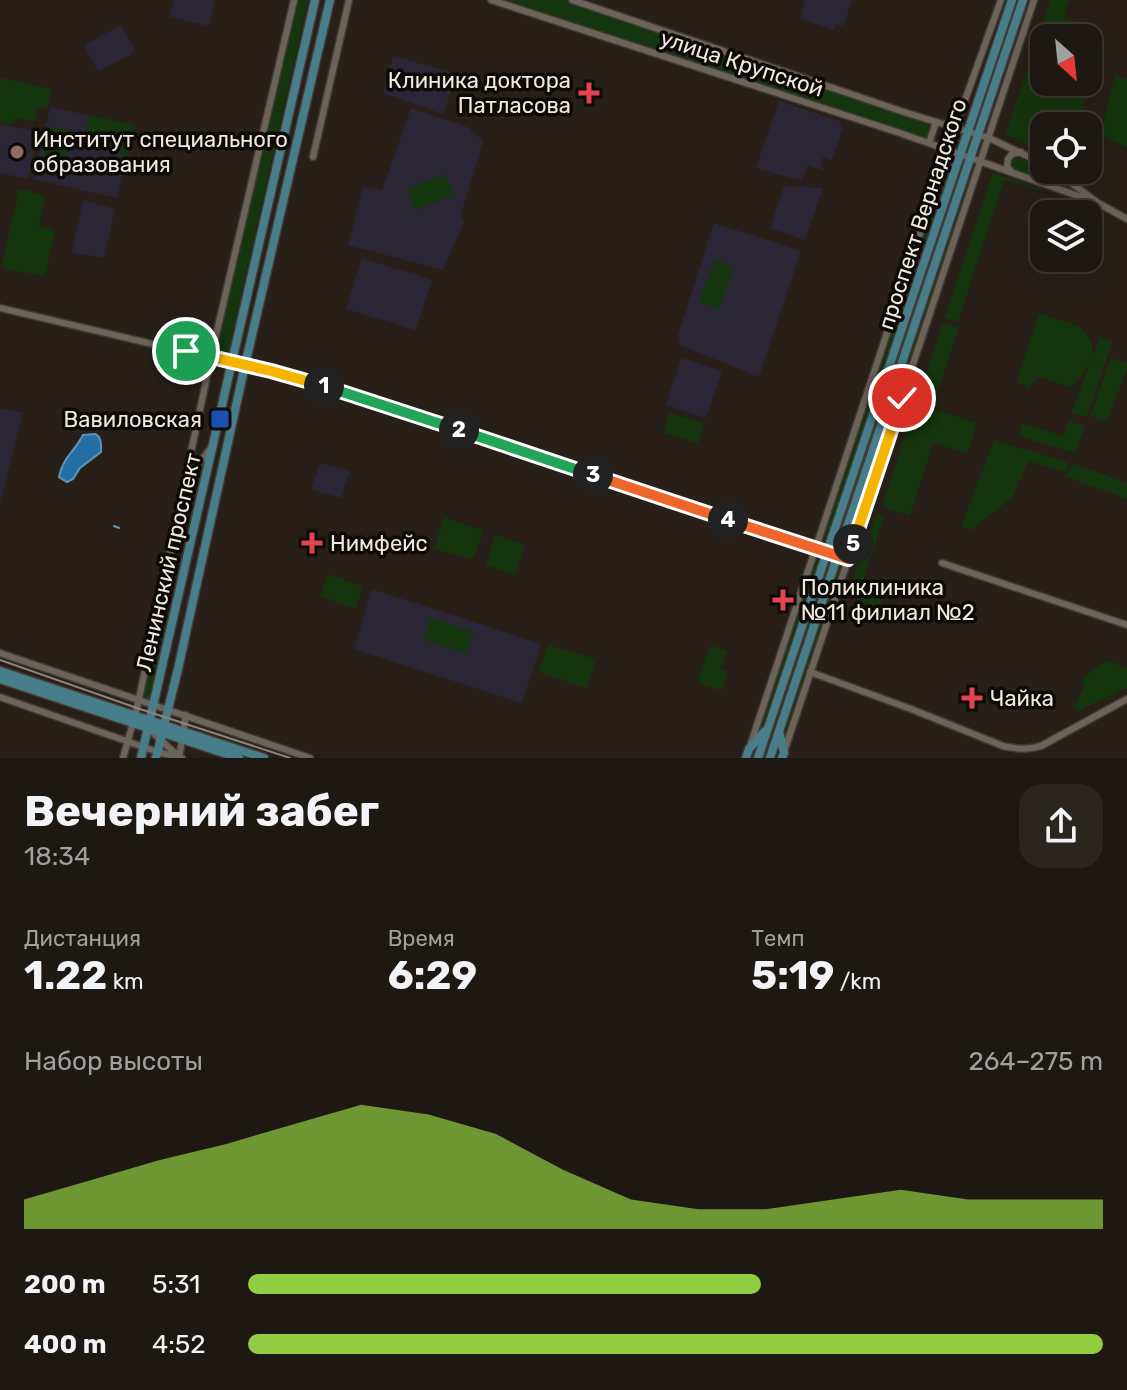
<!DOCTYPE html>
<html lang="ru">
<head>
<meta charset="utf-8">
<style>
	body { margin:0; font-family:Rubik,sans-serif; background:#2b2520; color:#f1f3f6; height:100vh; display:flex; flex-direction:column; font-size:30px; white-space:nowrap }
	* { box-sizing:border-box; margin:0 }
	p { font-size:26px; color:#a1a09f }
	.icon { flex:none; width:44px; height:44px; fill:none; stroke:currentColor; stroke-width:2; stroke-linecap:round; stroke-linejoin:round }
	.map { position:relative; height:758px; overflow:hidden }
	.panel { display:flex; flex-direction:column; background:#1e1812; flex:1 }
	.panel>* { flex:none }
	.needle { width:52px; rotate:153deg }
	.fabs { position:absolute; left:1030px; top:24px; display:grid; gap:16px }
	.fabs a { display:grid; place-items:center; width:72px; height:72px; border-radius:16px; background:#1e1812; box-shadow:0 8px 32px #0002,0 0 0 2px #3c3732; font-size:40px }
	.pin { position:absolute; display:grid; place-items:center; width:68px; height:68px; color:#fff; margin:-34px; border:4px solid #fff; border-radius:50%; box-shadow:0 2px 8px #0007 }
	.km { position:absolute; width:40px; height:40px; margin:-20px; border-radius:50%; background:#222; color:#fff; font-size:22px; line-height:40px; text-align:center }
	.round { display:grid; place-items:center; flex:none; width:84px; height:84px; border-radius:24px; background:#2b2520 }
	.overview { display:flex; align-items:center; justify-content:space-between; height:136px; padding:0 24px }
	h1 { font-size:44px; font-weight:700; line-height:60px }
	.stats { display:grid; grid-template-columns:repeat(3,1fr); gap:12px; height:136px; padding:8px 24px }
	.stats div { display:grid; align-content:center }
	.stats b { font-size:40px; font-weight:700 }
	.stats small { font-size:22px; font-weight:400 }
	.stats p { font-size:22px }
	.chart { height:224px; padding:16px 24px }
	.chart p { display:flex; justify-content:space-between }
	.chart svg { width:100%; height:144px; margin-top:8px; fill:#90cd41; opacity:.7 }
	ul { padding:0 24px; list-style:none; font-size:26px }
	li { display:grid; grid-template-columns:128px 96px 1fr; align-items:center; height:60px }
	li i { height:20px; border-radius:10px; background:#90cd41 }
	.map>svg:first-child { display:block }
	.education { fill:#2a2636 }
	.green { fill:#14350d }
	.water { fill:#236ea3; stroke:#6093b6; stroke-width:2 }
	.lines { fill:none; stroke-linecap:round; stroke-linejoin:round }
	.stream { stroke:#6093b6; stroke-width:2 }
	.minor-casing { stroke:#423b35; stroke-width:9 }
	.major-casing { stroke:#423b35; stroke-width:11 }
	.minor { stroke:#6c6359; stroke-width:6 }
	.major { stroke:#477e89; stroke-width:8 }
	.tram { stroke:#8c857e; stroke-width:2 }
	.split-1-casing { stroke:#fff; stroke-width:16 }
	.split-2-casing { stroke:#fff; stroke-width:16 }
	.split-3-casing { stroke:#fff; stroke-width:16 }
	.split-4-casing { stroke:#fff; stroke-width:16 }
	.split-5-casing { stroke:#fff; stroke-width:16 }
	.split-6-casing { stroke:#fff; stroke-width:16 }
	.split-1 { stroke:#f5b400; stroke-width:10 }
	.split-2 { stroke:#22a559; stroke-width:10 }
	.split-3 { stroke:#22a559; stroke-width:10 }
	.split-4 { stroke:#f0652b; stroke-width:10 }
	.split-5 { stroke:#f0652b; stroke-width:10 }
	.split-6 { stroke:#f5b400; stroke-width:10 }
	.health-dot { fill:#e0444e; stroke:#0e0b07; stroke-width:3 }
	.education-dot { fill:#8d6e63; stroke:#0e0b07; stroke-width:3 }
	.transit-dot { fill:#1a4fb4; stroke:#0e0b07; stroke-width:3 }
	.labels { text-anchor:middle; stroke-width:7; stroke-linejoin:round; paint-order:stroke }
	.street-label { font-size:22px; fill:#efe9e4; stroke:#0e0b07 }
	.poi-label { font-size:22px; fill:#efe9e4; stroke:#0e0b07; text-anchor:start }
</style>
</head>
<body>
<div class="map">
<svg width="1127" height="758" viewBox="0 0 1127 758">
	<rect width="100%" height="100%" fill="#282018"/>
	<path class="education" d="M174,0H215L209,26L169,16Z
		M805,0H852L843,26L836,24L834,30L800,19Z
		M121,25L134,48L132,54L98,71L84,45Z
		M393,56L458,74L443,114L383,93Z
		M779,101L839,121L843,128L832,160L823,157L820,166L824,168V170L808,165L802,181L756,168Z
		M50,107L135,125L117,198L33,179Z
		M411,108L470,128L471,133L484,140L460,216L464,222L443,270L348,245L363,186L382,191Z
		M0,124L38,132L28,179L0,173Z
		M784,186L823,188L805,240L770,228Z
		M83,200L115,209L104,258L72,252Z
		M714,223L801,251L759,377L680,345L678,336Z
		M362,258L432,280L416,330L346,309Z
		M681,358L722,371L706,418L666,405Z
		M0,408L23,413L0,503Z
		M320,463L350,471L341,498L311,489Z
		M372,589L541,644L522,703L354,649Z"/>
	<path class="green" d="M295,0H308L228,352L215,350Z
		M501,0H567L933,123L928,141Z
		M1050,0H1069L1064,17L1074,21L1068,38H1044L1038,36Z
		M1034,50L1044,54V82H1088V69L1095,71L1077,126H1044V153L1005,134Z
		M1115,75L1127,79V147L1104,137L1103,123Z
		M0,78L52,89L47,109L37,107L35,122L14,118L12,125L0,122Z
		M89,115L135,125L128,155L82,144Z
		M50,126L72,131L63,171L41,167Z
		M1017,155L1044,167V170C1054,170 1064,181 1069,189L1015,171C1010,167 1009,164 1011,158Z
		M951,156L954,159L828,538L823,537L949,158Z
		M974,164H976L975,168L899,394L896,392Z
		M993,173L1042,189V191L1004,180L958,322L944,318Z
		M445,174L454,195L415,210L407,189Z
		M19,189L42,194L41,197L45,198L39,226L55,230L45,276L1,268Z
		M714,260L734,267L719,309L699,302Z
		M1039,313L1079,326L1091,340L1093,356L1100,338L1112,342L1087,417L1071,413L1091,361L1083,374L1071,387L1038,377L1028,389L1017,381Z
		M942,323L959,328L933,405L917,400Z
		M1111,358L1127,363V369L1107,422L1090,416Z
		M915,403L977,423L968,453L933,443L910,516L882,507Z
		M669,413L704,423L698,443L663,433Z
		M1069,421L1085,426L1075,453L1019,436L1022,423L1063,436Z
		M994,440L1069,463L1067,470L1063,472L1028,461L1013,497L971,530L961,527Z
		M1072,463L1127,483V499L1067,477Z
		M877,512L884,517L859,592L882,600L880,607L847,596Z
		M444,517L484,531L473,559L434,549Z
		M495,534L525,545L515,575L486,565Z
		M817,557L819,562L764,730L759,729L815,560Z
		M840,564L842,568L786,738L783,737L837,566Z
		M328,574L363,587L356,609L320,596Z
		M159,618L168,621L150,700L147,702L140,700Z
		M430,618L474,632L467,654L423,640Z
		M548,645L596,659L587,688L539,672Z
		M711,645L727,651L720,669L728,672L721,691L697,682Z
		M1108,660L1127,668V688L1079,711L1074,707L1085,685L1081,679Z"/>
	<path class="water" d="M95,434C102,437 101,445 101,452L80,468L73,479L67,482L59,477C63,457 75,451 83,435Z"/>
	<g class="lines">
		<path class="stream" d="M114,526L119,528"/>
		<g class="minor-casing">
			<path id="minor" d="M491,0L900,133L1098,203
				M572,0L907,113L989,138L1044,164
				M929,143L936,122
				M313,157L349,0
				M1010,170L1007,167L1008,159L1012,154L1021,152
				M1054,170L1098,203L1127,219
				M0,308L313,382L848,559
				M186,480L211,448
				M942,563L1127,625
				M0,653L310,758
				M810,672L911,709L1003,746C1017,749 1027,750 1041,746L1127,699
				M0,697L158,752L182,758
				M150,730L177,755
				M750,746L955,128L1001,0
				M784,752L1034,0
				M123,758L137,708L213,348L294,0
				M179,758L186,715"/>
		</g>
		<g class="major-casing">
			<path id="major" d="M0,671L264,758
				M0,679L239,758
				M779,731L784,753L782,758
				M141,758L315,0
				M156,758L178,669L245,365L330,0
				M746,758L749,749L765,731
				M758,758L1012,0
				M770,758L1023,0"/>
		</g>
		<use href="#minor" class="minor"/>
		<use href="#major" class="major"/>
		<path class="tram" d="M0,660L137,708L290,758"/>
	</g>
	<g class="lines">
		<g class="split-1-casing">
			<path id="split-1" d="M186,351L271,371L324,386"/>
		</g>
		<g class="split-2-casing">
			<path id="split-2" d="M324,386L459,430"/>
		</g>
		<g class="split-3-casing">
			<path id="split-3" d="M459,430L593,475"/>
		</g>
		<g class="split-4-casing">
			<path id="split-4" d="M593,475L728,520"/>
		</g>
		<g class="split-5-casing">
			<path id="split-5" d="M728,520L848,559L853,544"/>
		</g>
		<g class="split-6-casing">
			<path id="split-6" d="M853,544L902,398"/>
		</g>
		<use href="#split-1" class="split-1"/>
		<use href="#split-2" class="split-2"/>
		<use href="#split-3" class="split-3"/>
		<use href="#split-4" class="split-4"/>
		<use href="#split-5" class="split-5"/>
		<use href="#split-6" class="split-6"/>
	</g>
	<g class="health-dot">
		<path d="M585 81h8v8h8v8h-8v8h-8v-8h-8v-8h8z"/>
		<path d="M308 531h8v8h8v8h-8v8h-8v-8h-8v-8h8z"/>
		<path d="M779 588h8v8h8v8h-8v8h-8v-8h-8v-8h8z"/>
		<path d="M968 686h8v8h8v8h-8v8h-8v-8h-8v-8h8z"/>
	</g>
	<circle class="education-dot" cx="17" cy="152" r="8"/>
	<rect class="transit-dot" x="210" y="409" width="20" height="20" rx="4"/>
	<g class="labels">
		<g class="street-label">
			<text transform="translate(742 63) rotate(18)" y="8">улица Крупской</text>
			<text transform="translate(922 214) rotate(-72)" y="8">проспект Вернадского</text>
			<text transform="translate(168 562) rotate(-77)" y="8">Ленинский проспект</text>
		</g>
		<g class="poi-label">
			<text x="571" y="88" text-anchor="end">Клиника доктора<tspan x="571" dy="25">Патласова</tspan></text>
			<text x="33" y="147">Институт специального<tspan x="33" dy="25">образования</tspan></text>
			<text x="202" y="427" text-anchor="end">Вавиловская</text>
			<text x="330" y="551">Нимфейс</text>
			<text x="801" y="595">Поликлиника<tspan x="801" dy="25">№11 филиал №2</tspan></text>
			<text x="990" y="706">Чайка</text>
		</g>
	</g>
</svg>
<div class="fabs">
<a><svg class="needle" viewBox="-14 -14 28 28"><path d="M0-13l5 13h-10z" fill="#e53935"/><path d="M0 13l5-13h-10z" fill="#a1a09f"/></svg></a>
<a><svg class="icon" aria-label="locate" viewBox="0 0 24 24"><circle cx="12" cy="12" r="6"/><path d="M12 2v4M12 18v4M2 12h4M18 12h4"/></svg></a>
<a><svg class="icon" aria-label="layers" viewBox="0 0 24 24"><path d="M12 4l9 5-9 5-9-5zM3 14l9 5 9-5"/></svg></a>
</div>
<div class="pin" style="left:186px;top:351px;background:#1e9e55"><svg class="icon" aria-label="arrive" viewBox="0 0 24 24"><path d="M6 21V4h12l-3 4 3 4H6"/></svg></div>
<div class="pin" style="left:902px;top:398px;background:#d93025"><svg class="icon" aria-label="check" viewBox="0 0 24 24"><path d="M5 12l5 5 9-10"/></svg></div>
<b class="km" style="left:324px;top:386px">1</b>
<b class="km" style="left:459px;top:430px">2</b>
<b class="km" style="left:593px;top:475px">3</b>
<b class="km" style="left:728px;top:520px">4</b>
<b class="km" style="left:853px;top:544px">5</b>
</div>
<section class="panel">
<div class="overview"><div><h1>Вечерний забег</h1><p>18:34</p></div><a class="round"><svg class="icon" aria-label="share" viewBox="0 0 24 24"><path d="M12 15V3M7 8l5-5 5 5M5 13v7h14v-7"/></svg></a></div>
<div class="stats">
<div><p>Дистанция</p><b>1.22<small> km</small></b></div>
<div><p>Время</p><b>6:29</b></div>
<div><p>Темп</p><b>5:19<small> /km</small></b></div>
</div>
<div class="chart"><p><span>Набор высоты</span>264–275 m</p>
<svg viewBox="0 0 160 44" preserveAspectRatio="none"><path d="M0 44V35L10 29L20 23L30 18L40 12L50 6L60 9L70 15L80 26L90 35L100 38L110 38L120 35L130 32L140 35L150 35L160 35V44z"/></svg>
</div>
<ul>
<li><b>200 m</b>5:31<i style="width:60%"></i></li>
<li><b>400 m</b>4:52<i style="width:100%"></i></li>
</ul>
</section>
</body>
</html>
